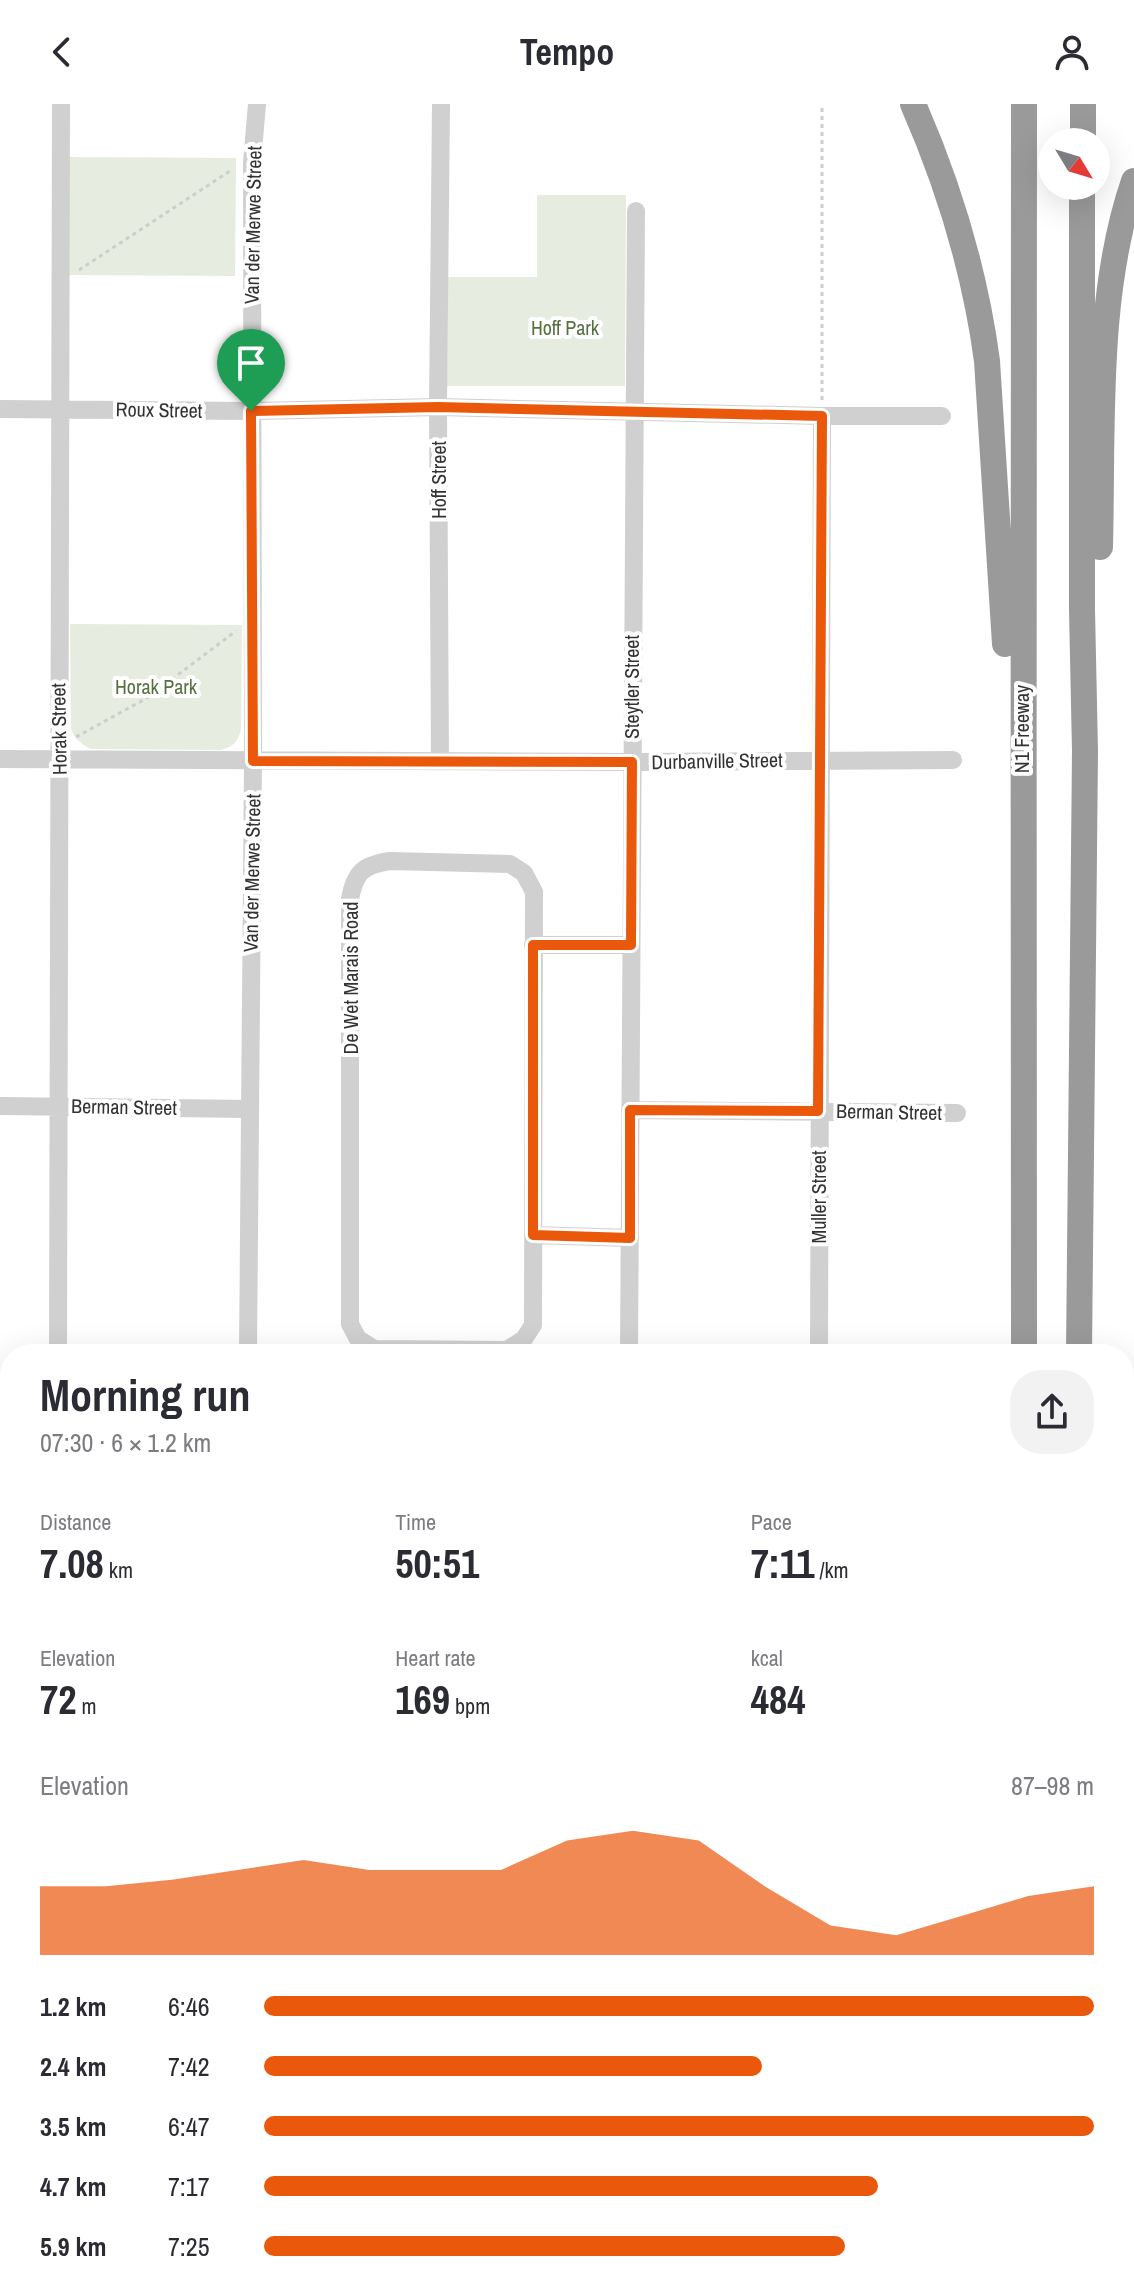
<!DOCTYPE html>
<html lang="en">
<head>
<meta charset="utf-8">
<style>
	body { margin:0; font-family:"Archivo Narrow",sans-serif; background:#f2f2f3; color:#2b2b33; height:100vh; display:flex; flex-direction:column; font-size:30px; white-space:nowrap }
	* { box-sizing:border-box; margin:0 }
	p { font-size:26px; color:#7c7c81 }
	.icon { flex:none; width:44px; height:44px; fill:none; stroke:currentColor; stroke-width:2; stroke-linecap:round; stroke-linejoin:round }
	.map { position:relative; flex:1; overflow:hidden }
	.side { position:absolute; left:0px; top:1240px; width:1134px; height:948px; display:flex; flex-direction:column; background:#fff; border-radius:32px 32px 0 0; box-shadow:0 8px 32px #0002 }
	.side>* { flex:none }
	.needle { width:52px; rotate:128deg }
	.tools { position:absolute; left:1038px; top:24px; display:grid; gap:16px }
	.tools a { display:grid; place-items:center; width:72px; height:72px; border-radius:50%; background:#fff; box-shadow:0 8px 32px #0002; font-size:40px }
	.pin { position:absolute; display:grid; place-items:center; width:68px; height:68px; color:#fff; margin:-82px -34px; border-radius:50% 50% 50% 0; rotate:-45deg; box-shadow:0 0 8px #0007 }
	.pin .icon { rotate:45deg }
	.round { display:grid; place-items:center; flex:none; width:84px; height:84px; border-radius:32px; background:#f2f2f3 }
	.overview { display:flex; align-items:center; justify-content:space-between; height:136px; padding:0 40px }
	h1 { font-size:44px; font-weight:700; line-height:60px }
	.figures { display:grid; grid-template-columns:repeat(3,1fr); gap:12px; height:136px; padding:8px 40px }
	.figures div { display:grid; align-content:center }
	.figures b { font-size:40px; font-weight:700 }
	.figures small { font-size:22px; font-weight:400 }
	.figures p { font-size:22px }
	.chart { height:224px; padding:16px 40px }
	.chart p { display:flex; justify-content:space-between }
	.chart svg { width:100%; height:144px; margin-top:8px; fill:#ea580c; opacity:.7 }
	ul { padding:0 40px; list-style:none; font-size:26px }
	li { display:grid; grid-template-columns:128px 96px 1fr; align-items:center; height:60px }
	li i { height:20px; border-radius:10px; background:#ea580c }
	header { display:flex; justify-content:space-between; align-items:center; height:104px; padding:0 40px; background:#fff; font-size:36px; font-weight:700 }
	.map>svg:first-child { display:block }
	.green { fill:#e6ecdf }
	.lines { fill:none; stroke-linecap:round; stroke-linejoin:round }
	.path { stroke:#cdcdcd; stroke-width:3; stroke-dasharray:4 4; stroke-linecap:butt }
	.minor { stroke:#d0d0d0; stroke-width:18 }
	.highway { stroke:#9a9a9a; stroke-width:26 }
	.route-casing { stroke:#fff; stroke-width:16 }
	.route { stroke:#ea580c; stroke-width:10 }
	.labels { text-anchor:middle; stroke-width:8; stroke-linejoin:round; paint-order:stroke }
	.street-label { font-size:20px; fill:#333; stroke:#fff }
	.park-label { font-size:20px; fill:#56703f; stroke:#fff }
</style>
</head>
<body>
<header><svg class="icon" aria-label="back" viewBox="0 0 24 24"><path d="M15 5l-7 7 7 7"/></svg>Tempo<svg class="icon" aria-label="person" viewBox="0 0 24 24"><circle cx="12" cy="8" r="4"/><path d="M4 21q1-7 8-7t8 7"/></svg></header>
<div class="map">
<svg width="1134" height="2188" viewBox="0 0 1134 2188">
	<rect width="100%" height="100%" fill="#fff"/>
	<path class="green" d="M68,53L236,54L235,172L69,171Z
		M537,91H626L625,282H447L448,173H537Z
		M70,520L242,521L241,626C237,639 233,643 220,646L91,645C81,640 75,635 71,625Z"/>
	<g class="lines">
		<path class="path" d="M79,166L233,65
			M822,296V0
			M76,633L147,594L236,527
			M1124,1372L1134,1373"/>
		<path class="minor" d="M0,305L251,307L438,303L822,312H942
			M0,655L632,658L953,656
			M440,656L438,303L441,0
			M390,757L510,760L524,769L534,788L533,1221L524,1235L507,1246L374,1245L358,1235L350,1220V795C355,768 363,761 390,757Z
			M533,841H631
			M0,1002L249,1005
			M630,1006L957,1009
			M533,1131L630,1134
			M58,1250L61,0
			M248,1250L253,657L252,59L257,0
			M629,1250L636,107
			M819,1250L822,312
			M0,1368H10
			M0,2083H10
			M53,2178V2188
			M245,2188V2178
			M437,2188V2178
			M626,2188V2178
			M817,2188V2178"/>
		<path class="highway" d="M913,0C949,82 975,167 987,257L1005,540
			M1083,38V0
			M1100,443C1103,324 1095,190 1134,77
			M1024,1250C1026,833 1021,417 1024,0
			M1079,1250L1085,647L1082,506V82
			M1021,2188V2178
			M1077,2188V2178"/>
	</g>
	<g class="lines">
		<g class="route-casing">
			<path id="route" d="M438,303L822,312L818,1007L630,1006V1134L533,1131V841H631L632,658L253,657L251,307Z"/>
		</g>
		<use href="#route" class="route"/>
	</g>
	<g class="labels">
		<g class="street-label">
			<text transform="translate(253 121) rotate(-89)" y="7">Van der Merwe Street</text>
			<text transform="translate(159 306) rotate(1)" y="7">Roux Street</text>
			<text transform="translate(439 376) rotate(-90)" y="7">Hoff Street</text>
			<text transform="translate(632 583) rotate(-90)" y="7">Steytler Street</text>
			<text transform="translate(59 625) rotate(-91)" y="7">Horak Street</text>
			<text transform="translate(1022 625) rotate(-90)" y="7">N1 Freeway</text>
			<text transform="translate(717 657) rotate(-1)" y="7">Durbanville Street</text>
			<text transform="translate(252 769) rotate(-89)" y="7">Van der Merwe Street</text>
			<text transform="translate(351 874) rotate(-90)" y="7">De Wet Marais Road</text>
			<text transform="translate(124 1003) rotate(1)" y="7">Berman Street</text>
			<text transform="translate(889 1008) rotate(1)" y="7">Berman Street</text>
			<text transform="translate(819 1093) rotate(-90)" y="7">Muller Street</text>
		</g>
		<g class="park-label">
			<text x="565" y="231">Hoff Park</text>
			<text x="156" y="590">Horak Park</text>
		</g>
	</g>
</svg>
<div class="tools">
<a><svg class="needle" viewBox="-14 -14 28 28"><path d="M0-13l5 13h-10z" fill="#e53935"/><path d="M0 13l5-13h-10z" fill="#7c7c81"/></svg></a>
</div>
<div class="pin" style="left:251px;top:307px;background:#1e9e55"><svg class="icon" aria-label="arrive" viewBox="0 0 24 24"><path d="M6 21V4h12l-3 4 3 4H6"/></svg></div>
<section class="side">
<div class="overview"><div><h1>Morning run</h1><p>07:30 · 6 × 1.2 km</p></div><a class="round"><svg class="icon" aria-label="share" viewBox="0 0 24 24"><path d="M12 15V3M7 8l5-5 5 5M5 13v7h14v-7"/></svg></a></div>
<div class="figures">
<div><p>Distance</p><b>7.08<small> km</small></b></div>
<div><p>Time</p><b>50:51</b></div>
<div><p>Pace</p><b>7:11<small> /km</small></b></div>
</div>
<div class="figures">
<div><p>Elevation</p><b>72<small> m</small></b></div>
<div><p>Heart rate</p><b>169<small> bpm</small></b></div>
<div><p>kcal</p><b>484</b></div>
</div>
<div class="chart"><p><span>Elevation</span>87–98 m</p>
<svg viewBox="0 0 160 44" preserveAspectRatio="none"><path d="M0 44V23L10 23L20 21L30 18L40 15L50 18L60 18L70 18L80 9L90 6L100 9L110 23L120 35L130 38L140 32L150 26L160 23V44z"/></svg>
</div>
<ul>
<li><b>1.2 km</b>6:46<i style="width:100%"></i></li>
<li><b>2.4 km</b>7:42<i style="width:60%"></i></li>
<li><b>3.5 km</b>6:47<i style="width:100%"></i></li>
<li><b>4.7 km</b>7:17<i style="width:74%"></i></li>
<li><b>5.9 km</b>7:25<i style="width:70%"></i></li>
</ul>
</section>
</div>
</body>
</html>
